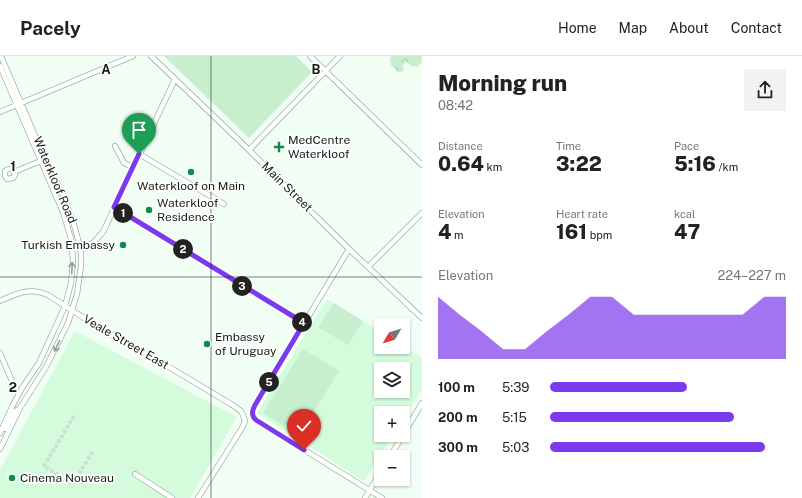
<!DOCTYPE html>
<html lang="en">
<head>
<meta charset="utf-8">
<style>
	body { margin:0; font-family:"Public Sans",sans-serif; background:#f2f2f2; color:#222; height:100vh; display:flex; flex-direction:column; font-size:15px; white-space:nowrap }
	* { box-sizing:border-box; margin:0 }
	p { font-size:13px; color:#767676 }
	.icon { flex:none; width:22px; height:22px; fill:none; stroke:currentColor; stroke-width:2; stroke-linecap:round; stroke-linejoin:round }
	.map { position:relative; flex:1; overflow:hidden }
	.details { display:flex; flex-direction:column; background:#fff; width:380px }
	.details>* { flex:none }
	.needle { width:26px; rotate:232deg }
	.fabs { position:absolute; left:374px; top:262px; display:grid; gap:8px }
	.fabs a { display:grid; place-items:center; width:36px; height:36px; border-radius:0px; background:#fff; box-shadow:0 1px 3px #0004; font-size:20px }
	.pin { position:absolute; display:grid; place-items:center; width:34px; height:34px; color:#fff; margin:-41px -17px; border-radius:50% 50% 50% 0; rotate:-45deg; box-shadow:0 0 4px #0007 }
	.pin .icon { rotate:45deg }
	.km { position:absolute; width:20px; height:20px; margin:-10px; border-radius:50%; background:#222; color:#fff; font-size:11px; line-height:20px; text-align:center }
	.round { display:grid; place-items:center; flex:none; width:42px; height:42px; border-radius:0px; background:#f2f2f2 }
	.summary { display:flex; align-items:center; justify-content:space-between; height:68px; padding:0 16px }
	h1 { font-size:22px; font-weight:800; line-height:30px }
	.metrics { display:grid; grid-template-columns:repeat(3,1fr); gap:6px; height:68px; padding:4px 16px }
	.metrics div { display:grid; align-content:center }
	.metrics b { font-size:20px; font-weight:800 }
	.metrics small { font-size:11px; font-weight:400 }
	.metrics p { font-size:11px }
	.chart { height:112px; padding:8px 16px }
	.chart p { display:flex; justify-content:space-between }
	.chart svg { width:100%; height:72px; margin-top:4px; fill:#7c3aed; opacity:.7 }
	ul { padding:0 16px; list-style:none; font-size:13px }
	li { display:grid; grid-template-columns:64px 48px 1fr; align-items:center; height:30px }
	li i { height:10px; border-radius:5px; background:#7c3aed }
	header { display:flex; align-items:center; gap:24px; box-sizing:border-box; height:56px; padding:0 20px; background:#fff; border-bottom:1px solid #e0e0e0 }
	header strong { font-size:19px }
	nav { display:flex; gap:22px; margin-inline-start:auto; font-size:14px }
	main { display:flex; flex:1; min-height:0 }
	.map>svg:first-child { display:block }
	.built { fill:#d4fbdc; fill-rule:evenodd }
	.forest { fill:url(#forest-crowns) }
	.park { fill:#c6eecf }
	.lines { fill:none; stroke-linecap:round; stroke-linejoin:round }
	.pedestrian-tunnel { stroke:#d0dcd3; stroke-width:3.5; stroke-dasharray:3.5 2; stroke-linecap:butt }
	.minor-casing { stroke:#97b69e; stroke-width:6 }
	.minor { stroke:#fff; stroke-width:4.5 }
	.oneway { stroke:#949a96 }
	.route-casing { stroke:#fff; stroke-width:8 }
	.route { stroke:#7c3aed; stroke-width:5 }
	.grid { fill:none; stroke:#121e15; stroke-width:1; stroke-opacity:0.55 }
	.poi-dot { fill:#118c48; stroke:#fff; stroke-width:1.5 }
	.labels { text-anchor:middle; stroke-width:3.5; stroke-linejoin:round; paint-order:stroke }
	.poi-label { font-size:12px; fill:#121e15; stroke:#fff; text-anchor:start }
	.street-label { font-size:12px; fill:#121e15; stroke:#fff }
	.grid-label { font-size:13px; text-anchor:middle; font-weight:bold; fill:#121e15; stroke:#fff; stroke-width:3.5; stroke-linejoin:round; paint-order:stroke }
</style>
</head>
<body>
<header>
<strong>Pacely</strong>
<nav><a>Home</a><a>Map</a><a>About</a><a>Contact</a></nav>
</header>
<main>
<div class="map">
<svg width="422" height="442" viewBox="0 0 422 442">
	<defs>
		<pattern id="forest-crowns" width="20" height="18" patternUnits="userSpaceOnUse"><rect width="20" height="18" fill="#c6eecf"/><path d="M2 6a3 3 0 1 1 6 0M12 15a3 3 0 1 1 6 0" fill="none" stroke="#a9ccb1"/></pattern>
	</defs>
	<rect width="100%" height="100%" fill="#f1fef4"/>
	<path class="built" d="M327,243L381,276V291H403V290L422,302V333L403,363V357H381V379H393L364,425L257,357ZM381,313H403V335H381Z
		M75,275L237,361L190,442H0V414Z"/>
	<path class="forest" d="M392,0H422V6L417,11L411,10L406,6L403,9L404,14L401,16H397L395,12L391,10L390,2Z"/>
	<path class="park" d="M164,0H296L312,16L249,82Z
		M334,247L363,265L348,289L318,271Z
		M303,293L339,315L299,379L263,357Z"/>
	<g class="lines">
		<path class="pedestrian-tunnel" d="M74,360L44,410L73,428L93,395"/>
		<g class="minor-casing">
			<path id="minor" d="M151,0L249,94L349,193L422,262
				M310,0L422,109
				M0,10L63,156L71,183L73,204L71,227L65,250L44,296L39,307L22,332L13,349L0,377
				M0,56L133,0
				M115,90L124,107L133,111
				M249,94L340,0
				M139,98L224,148
				M14,116L15,119L13,122L7,123L5,120V115C9,112 12,112 14,116L43,104
				M114,151L304,267
				M349,193L255,349C252,355 251,359 256,364L382,442
				M80,194L94,186L103,176L175,23
				M368,211L422,157
				M0,245C18,237 29,231 48,239L106,276L169,311L231,348L241,355L243,359L245,365L242,372L198,442
				M0,297L12,325
				M5,373L14,356L20,352
				M0,393L20,352L46,311L68,267L77,238L81,210V199L79,187L73,165L63,139L36,82L1,0
				M390,401L422,347
				M135,418L172,442
				M365,442L381,415"/>
		</g>
		<use href="#minor" class="minor"/>
	</g>
	<defs><path id="oneway-shaft" d="M-6 0H5M1.5-3L5.5 0L1.5 3" fill="none" stroke-width="1.6" stroke-linecap="round" stroke-linejoin="round"/></defs>
	<g class="oneway">
		<use href="#oneway-shaft" transform="translate(72 212) rotate(-88)"/>
		<use href="#oneway-shaft" transform="translate(57 290) rotate(116)"/>
	</g>
	<g class="lines">
		<g class="route-casing">
			<path id="route" d="M139,98L114,151L304,267L255,349C252,355 251,359 256,364L304,394"/>
		</g>
		<use href="#route" class="route"/>
	</g>
	<path class="grid" d="M211,0V442M0,221H422"/>
	<g class="poi-dot">
		<path d="M277 85h4v4h4v4h-4v4h-4v-4h-4v-4h4z"/>
		<circle cx="191" cy="116" r="4"/>
		<circle cx="149" cy="154" r="4"/>
		<circle cx="123" cy="189" r="4"/>
		<circle cx="207" cy="288" r="4"/>
		<circle cx="12" cy="422" r="4"/>
	</g>
	<g class="labels">
		<g class="poi-label">
			<text x="288" y="88">MedCentre<tspan x="288" dy="14">Waterkloof</tspan></text>
			<text x="191" y="134" text-anchor="middle">Waterkloof on Main</text>
			<text x="157" y="151">Waterkloof<tspan x="157" dy="14">Residence</tspan></text>
			<text x="115" y="193" text-anchor="end">Turkish Embassy</text>
			<text x="215" y="285">Embassy<tspan x="215" dy="14">of Uruguay</tspan></text>
			<text x="20" y="426">Cinema Nouveau</text>
		</g>
		<g class="street-label">
			<text transform="translate(55 124) rotate(67)" y="4">Waterkloof Road</text>
			<text transform="translate(287 131) rotate(44)" y="4">Main Street</text>
			<text transform="translate(126 286) rotate(30)" y="4">Veale Street East</text>
		</g>
	</g>
	<g class="grid-label">
		<text x="106" y="18">A</text>
		<text x="316" y="18">B</text>
		<text x="13" y="115">1</text>
		<text x="13" y="336">2</text>
	</g>
</svg>
<div class="fabs">
<a><svg class="needle" viewBox="-14 -14 28 28"><path d="M0-13l5 13h-10z" fill="#e53935"/><path d="M0 13l5-13h-10z" fill="#767676"/></svg></a>
<a><svg class="icon" aria-label="layers" viewBox="0 0 24 24"><path d="M12 4l9 5-9 5-9-5zM3 14l9 5 9-5"/></svg></a>
<a>+</a>
<a>−</a>
</div>
<div class="pin" style="left:139px;top:98px;background:#1e9e55"><svg class="icon" aria-label="arrive" viewBox="0 0 24 24"><path d="M6 21V4h12l-3 4 3 4H6"/></svg></div>
<div class="pin" style="left:304px;top:394px;background:#d93025"><svg class="icon" aria-label="check" viewBox="0 0 24 24"><path d="M5 12l5 5 9-10"/></svg></div>
<b class="km" style="left:123px;top:157px">1</b>
<b class="km" style="left:183px;top:193px">2</b>
<b class="km" style="left:242px;top:230px">3</b>
<b class="km" style="left:302px;top:266px">4</b>
<b class="km" style="left:269px;top:326px">5</b>
</div>
<section class="details">
<div class="summary"><div><h1>Morning run</h1><p>08:42</p></div><a class="round"><svg class="icon" aria-label="share" viewBox="0 0 24 24"><path d="M12 15V3M7 8l5-5 5 5M5 13v7h14v-7"/></svg></a></div>
<div class="metrics">
<div><p>Distance</p><b>0.64<small> km</small></b></div>
<div><p>Time</p><b>3:22</b></div>
<div><p>Pace</p><b>5:16<small> /km</small></b></div>
</div>
<div class="metrics">
<div><p>Elevation</p><b>4<small> m</small></b></div>
<div><p>Heart rate</p><b>161<small> bpm</small></b></div>
<div><p>kcal</p><b>47</b></div>
</div>
<div class="chart"><p><span>Elevation</span>224–227 m</p>
<svg viewBox="0 0 160 44" preserveAspectRatio="none"><path d="M0 44V6L10 17L20 27L30 38L40 38L50 27L60 17L70 6L80 6L90 17L100 17L110 17L120 17L130 17L140 17L150 6L160 6V44z"/></svg>
</div>
<ul>
<li><b>100 m</b>5:39<i style="width:58%"></i></li>
<li><b>200 m</b>5:15<i style="width:78%"></i></li>
<li><b>300 m</b>5:03<i style="width:91%"></i></li>
</ul>
</section>
</main>
</body>
</html>
